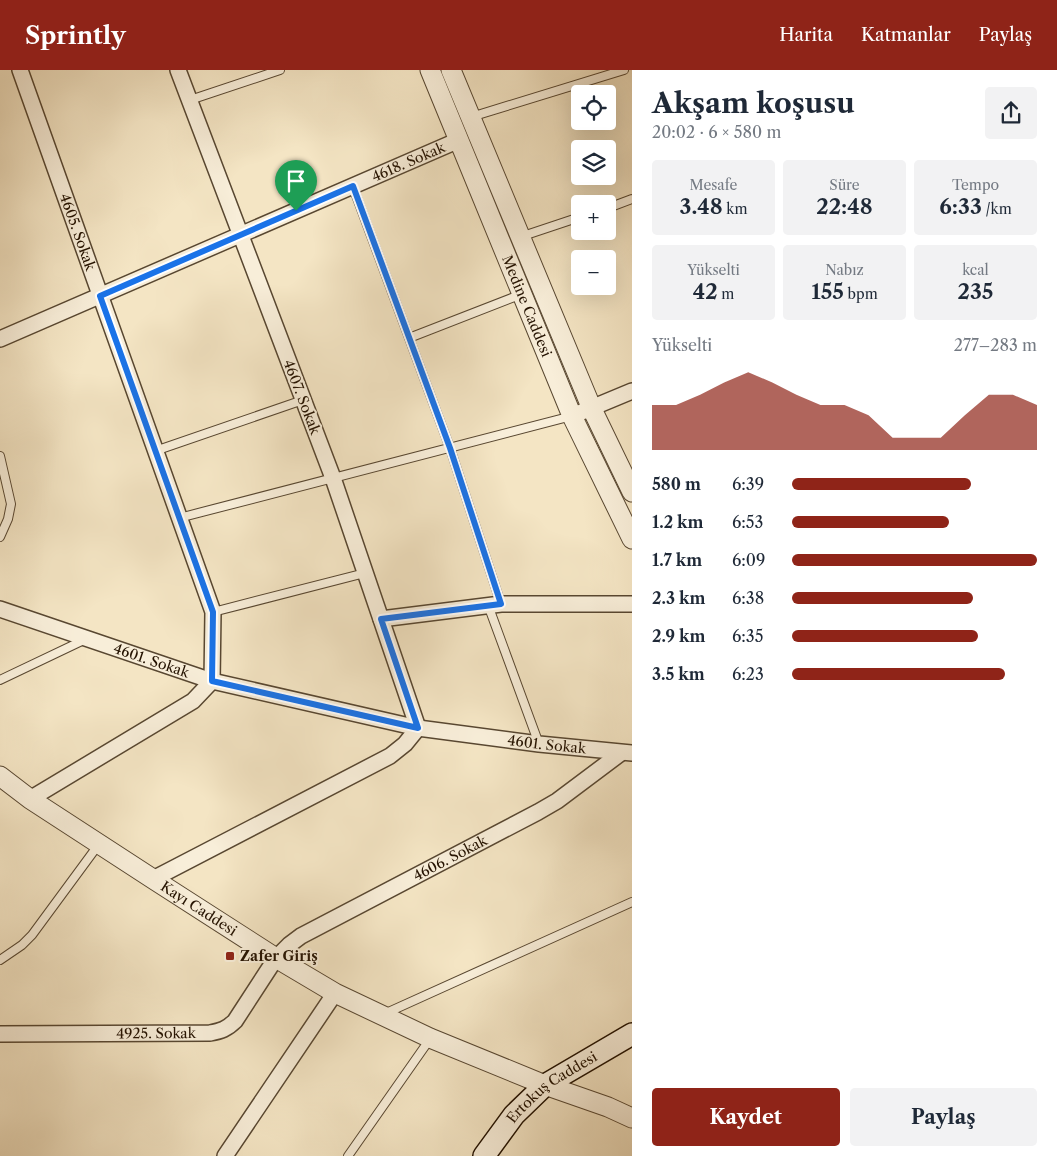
<!DOCTYPE html>
<html lang="tr">
<head>
<meta charset="utf-8">
<style>
	body { margin:0; font-family:"Libre Caslon Text",serif; background:#f2f2f3; color:#1f2937; height:100vh; display:flex; flex-direction:column; font-size:19px; white-space:nowrap }
	* { box-sizing:border-box; margin:0 }
	p { font-size:16px; color:#747a83 }
	.icon { flex:none; width:28px; height:28px; fill:none; stroke:currentColor; stroke-width:2; stroke-linecap:round; stroke-linejoin:round }
	.map { position:relative; flex:1; overflow:hidden }
	.drawer { display:flex; flex-direction:column; background:#fff; width:425px }
	.drawer>* { flex:none }
	.fabs { position:absolute; left:571px; top:15px; display:grid; gap:10px }
	.fabs a { display:grid; place-items:center; width:45px; height:45px; border-radius:5px; background:#fff; box-shadow:0 5px 20px #0002; font-size:25px }
	.pin { position:absolute; display:grid; place-items:center; width:42px; height:42px; color:#fff; margin:-51px -21px; border-radius:50% 50% 50% 0; rotate:-45deg; box-shadow:0 0 5px #0007 }
	.pin .icon { rotate:45deg }
	.round { display:grid; place-items:center; flex:none; width:52px; height:52px; border-radius:5px; background:#f2f2f3 }
	.overview { display:flex; align-items:center; justify-content:space-between; height:85px; padding:0 20px }
	h1 { font-size:28px; font-weight:700; line-height:38px }
	.metrics { display:grid; grid-template-columns:repeat(3,1fr); gap:8px; height:85px; padding:5px 20px }
	.metrics div { display:grid; align-content:center; border-radius:5px; background:#f2f2f3; text-align:center }
	.metrics b { font-size:21px; font-weight:700 }
	.metrics small { font-size:14px; font-weight:400 }
	.metrics p { font-size:14px }
	.chart { height:140px; padding:10px 20px }
	.chart p { display:flex; justify-content:space-between }
	.chart svg { width:100%; height:90px; margin-top:5px; fill:#8f2418; opacity:.7 }
	.action { display:flex; gap:10px; margin-top:auto; padding:10px 20px }
	.action a { flex:1; height:58px; border-radius:5px; background:#8f2418; color:#fff; font-size:20px; font-weight:700; line-height:58px; text-align:center }
	.action a+a { background:#f2f2f3; color:#1f2937 }
	ul { padding:0 20px; list-style:none; font-size:16px }
	li { display:grid; grid-template-columns:80px 60px 1fr; align-items:center; height:38px }
	li i { height:12px; border-radius:6px; background:#8f2418 }
	header { display:flex; align-items:center; gap:30px; box-sizing:border-box; height:70px; padding:0 25px; background:#8f2418; color:#fff }
	header strong { font-size:24px }
	nav { display:flex; gap:28px; margin-inline-start:auto; font-size:18px }
	main { display:flex; flex:1; min-height:0 }
	.map>svg:first-child { display:block }
	.lines { fill:none; stroke-linecap:round; stroke-linejoin:round }
	.service-casing { stroke:#584731; stroke-width:10 }
	.minor-casing { stroke:#584731; stroke-width:18 }
	.tertiary-casing { stroke:#584731; stroke-width:21 }
	.secondary-casing { stroke:#241200; stroke-width:24 }
	.service { stroke:#f8eed9; stroke-width:8 }
	.minor { stroke:#f8eed9; stroke-width:15 }
	.tertiary { stroke:#f8eed9; stroke-width:19 }
	.secondary { stroke:#f8eed9; stroke-width:21 }
	.route-casing { stroke:#fff; stroke-width:10 }
	.route { stroke:#1a73e8; stroke-width:6 }
	.poi-dot { fill:#8f2418; stroke:#f8eed9; stroke-width:2 }
	.labels { text-anchor:middle; stroke-width:4; stroke-linejoin:round; paint-order:stroke }
	.street-label { font-size:14px; fill:#241200; stroke:#f8eed9 }
	.poi-label { font-size:14px; font-weight:bold; fill:#241200; stroke:#f8eed9; text-anchor:start }
</style>
</head>
<body>
<header>
<strong>Sprintly</strong>
<nav><a>Harita</a><a>Katmanlar</a><a>Paylaş</a></nav>
</header>
<main>
<div class="map">
<svg width="632" height="1086" viewBox="0 0 632 1086">
	<rect width="100%" height="100%" fill="#f4e5c4"/>
	<filter id="stains"><feTurbulence type="fractalNoise" baseFrequency=".004" numOctaves="4"/><feColorMatrix values="0 0 0 0 .2 0 0 0 0 .09 0 0 0 0 .02 0 0 0 .5 -.17"/></filter>
	<radialGradient id="worn" r=".72"><stop offset=".6" stop-color="#630" stop-opacity="0"/><stop offset="1" stop-color="#630" stop-opacity=".3"/></radialGradient>
	<g class="lines">
		<g class="service-casing">
			<path id="service" d="M190,30L280,0
				M471,47L624,0
				M353,117L450,378L501,534
				M608,138L632,129
				M520,167L580,147
				M409,268L522,224
				M155,381L303,330
				M0,386L11,434L8,449L0,467
				M179,448L572,346
				M488,535L539,674
				M213,542L365,503
				M0,610L86,569
				M0,890L22,875L32,865L99,774
				M384,944L632,832
				M348,1086L430,969"/>
		</g>
		<g class="minor-casing">
			<g id="minor">
				<path id="s1" d="M20,0L213,542L212,611L193,631L30,729"/>
				<path id="s2" d="M0,269L459,70"/>
				<path d="M572,346L632,321"/>
				<path id="s3" d="M0,539L212,611L418,658L539,674L632,683"/>
				<path d="M381,549L501,534H632"/>
				<path d="M153,809L390,686L405,674L418,658L333,408L178,0"/>
				<path id="s4" d="M0,964L210,963C221,961 227,959 235,951L276,888L289,875L301,866L538,742L557,731L621,683"/>
				<path d="M225,1086L335,923"/>
			</g>
		</g>
		<g class="tertiary-casing">
			<g id="tertiary">
				<path id="s5" d="M430,0L572,346L632,469"/>
				<path d="M451,0L592,339L632,422"/>
				<path id="s6" d="M0,706L30,729L153,809L276,888L335,923L430,968L545,1015L608,1037L632,1048"/>
			</g>
		</g>
		<g class="secondary-casing">
			<g id="secondary">
				<path id="s7" d="M484,1086L514,1045L545,1015L632,964"/>
			</g>
		</g>
		<use href="#service" class="service"/>
		<use href="#minor" class="minor"/>
		<use href="#tertiary" class="tertiary"/>
		<use href="#secondary" class="secondary"/>
	</g>
	<g class="lines">
		<g class="route-casing">
			<path id="route" d="M353,116L450,378L501,534L381,549L418,658L212,611L213,542L100,226Z"/>
		</g>
		<use href="#route" class="route"/>
	</g>
	<rect class="poi-dot" x="225" y="881" width="10" height="10" rx="2.5"/>
	<g class="labels">
		<g class="street-label">
			<text dy="5" stroke="none"><textPath href="#s2" startOffset="445">4618. Sokak</textPath></text>
			<text dy="5" stroke="none"><textPath href="#s1" startOffset="172">4605. Sokak</textPath></text>
			<text dy="5" stroke="none"><textPath href="#s5" startOffset="255">Medine Caddesi</textPath></text>
			<text transform="translate(302 327) rotate(69)" y="5">4607. Sokak</text>
			<text dy="5" stroke="none"><textPath href="#s3" startOffset="160">4601. Sokak</textPath></text>
			<text dy="5" stroke="none"><textPath href="#s3" startOffset="565">4601. Sokak</textPath></text>
			<text dy="5" stroke="none"><textPath href="#s4" startOffset="515">4606. Sokak</textPath></text>
			<text dy="5" stroke="none"><textPath href="#s6" startOffset="239">Kayı Caddesi</textPath></text>
			<text dy="5" stroke="none"><textPath href="#s4" startOffset="156">4925. Sokak</textPath></text>
			<text dy="5" stroke="none"><textPath href="#s7" startOffset="98">Ertokuş Caddesi</textPath></text>
		</g>
		<g class="poi-label">
			<text x="240" y="891">Zafer Giriş</text>
		</g>
	</g>
	<rect width="100%" height="100%" filter="url(#stains)"/>
	<rect width="100%" height="100%" fill="url(#worn)"/>
</svg>
<div class="fabs">
<a><svg class="icon" aria-label="locate" viewBox="0 0 24 24"><circle cx="12" cy="12" r="6"/><path d="M12 2v4M12 18v4M2 12h4M18 12h4"/></svg></a>
<a><svg class="icon" aria-label="layers" viewBox="0 0 24 24"><path d="M12 4l9 5-9 5-9-5zM3 14l9 5 9-5"/></svg></a>
<a>+</a>
<a>−</a>
</div>
<div class="pin" style="left:296px;top:141px;background:#1e9e55"><svg class="icon" aria-label="arrive" viewBox="0 0 24 24"><path d="M6 21V4h12l-3 4 3 4H6"/></svg></div>
</div>
<section class="drawer">
<div class="overview"><div><h1>Akşam koşusu</h1><p>20:02 · 6 × 580 m</p></div><a class="round"><svg class="icon" aria-label="share" viewBox="0 0 24 24"><path d="M12 15V3M7 8l5-5 5 5M5 13v7h14v-7"/></svg></a></div>
<div class="metrics">
<div><p>Mesafe</p><b>3.48<small> km</small></b></div>
<div><p>Süre</p><b>22:48</b></div>
<div><p>Tempo</p><b>6:33<small> /km</small></b></div>
</div>
<div class="metrics">
<div><p>Yükselti</p><b>42<small> m</small></b></div>
<div><p>Nabız</p><b>155<small> bpm</small></b></div>
<div><p>kcal</p><b>235</b></div>
</div>
<div class="chart"><p><span>Yükselti</span>277–283 m</p>
<svg viewBox="0 0 160 44" preserveAspectRatio="none"><path d="M0 44V22L10 22L20 17L30 11L40 6L50 11L60 17L70 22L80 22L90 27L100 38L110 38L120 38L130 27L140 17L150 17L160 22V44z"/></svg>
</div>
<ul>
<li><b>580 m</b>6:39<i style="width:73%"></i></li>
<li><b>1.2 km</b>6:53<i style="width:64%"></i></li>
<li><b>1.7 km</b>6:09<i style="width:100%"></i></li>
<li><b>2.3 km</b>6:38<i style="width:74%"></i></li>
<li><b>2.9 km</b>6:35<i style="width:76%"></i></li>
<li><b>3.5 km</b>6:23<i style="width:87%"></i></li>
</ul>
<div class="action"><a>Kaydet</a><a>Paylaş</a></div>
</section>
</main>
</body>
</html>
